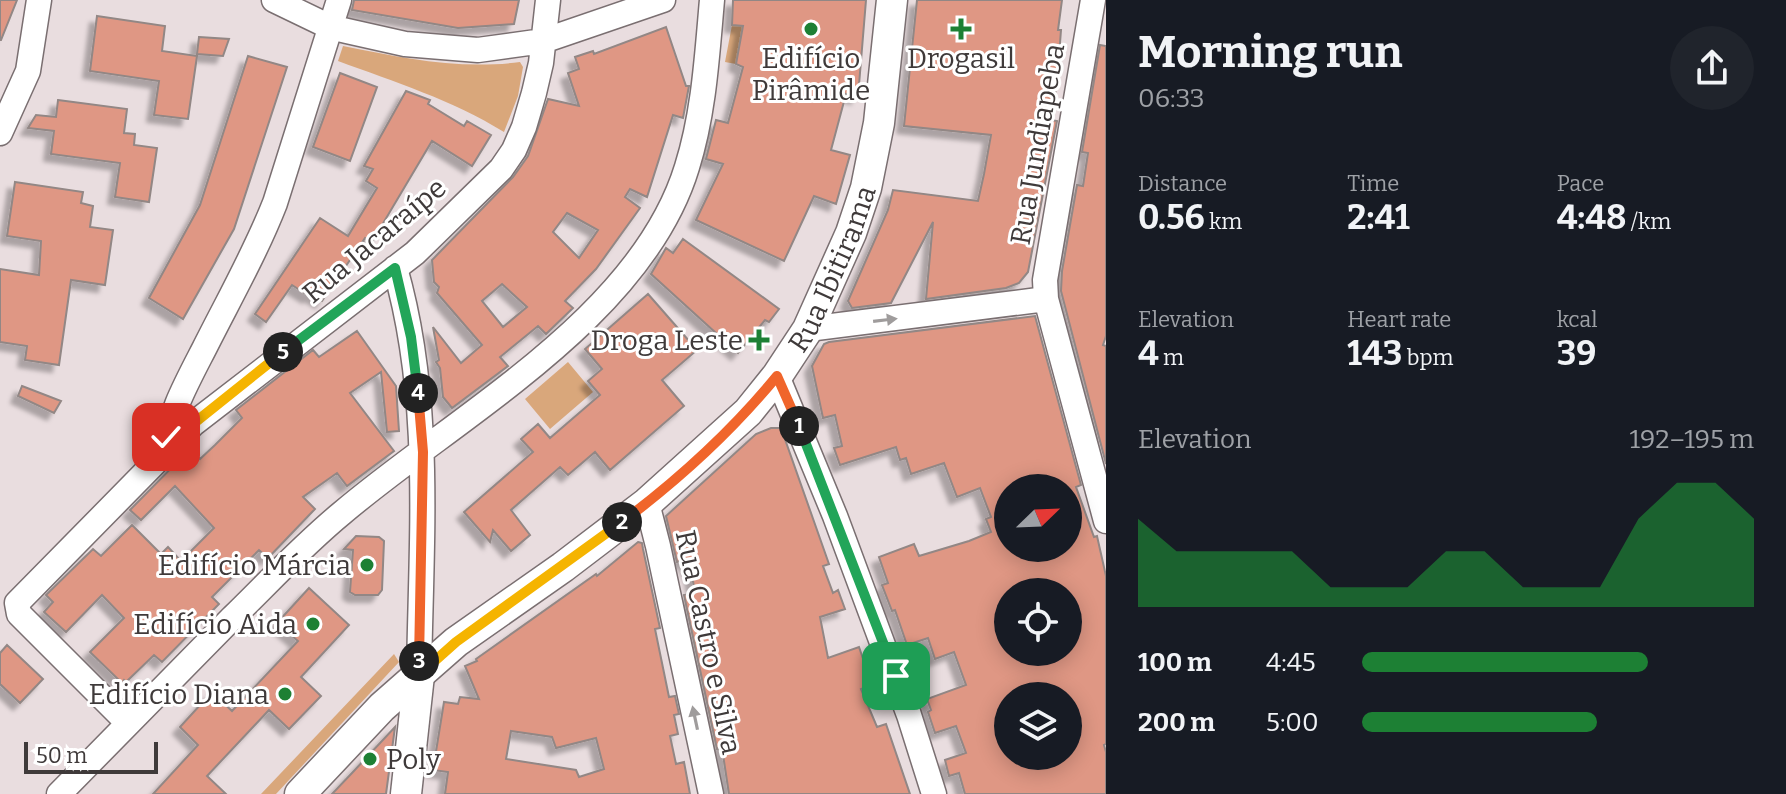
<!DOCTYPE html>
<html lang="en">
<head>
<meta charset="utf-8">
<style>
	body { margin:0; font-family:Bitter,serif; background:#20242c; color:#f1f3f6; height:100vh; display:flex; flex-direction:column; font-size:30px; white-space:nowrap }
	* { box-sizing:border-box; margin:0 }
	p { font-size:26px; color:#9ea1a6 }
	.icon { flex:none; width:44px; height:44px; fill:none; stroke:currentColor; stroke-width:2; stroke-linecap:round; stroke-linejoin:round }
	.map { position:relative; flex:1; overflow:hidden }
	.details { display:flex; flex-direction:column; background:#171b24; width:680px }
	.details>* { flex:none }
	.needle { width:52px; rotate:67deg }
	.controls { position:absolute; left:994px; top:474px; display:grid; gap:16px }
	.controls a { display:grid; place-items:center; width:88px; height:88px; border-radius:50%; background:#171b24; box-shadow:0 4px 20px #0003; font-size:40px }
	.scale { position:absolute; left:24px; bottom:20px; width:134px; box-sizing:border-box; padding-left:8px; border:4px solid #3f3a3a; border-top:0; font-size:22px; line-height:28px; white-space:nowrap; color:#3f3a3a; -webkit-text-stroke:6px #fff; paint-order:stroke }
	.pin { position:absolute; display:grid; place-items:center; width:68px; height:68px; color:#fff; margin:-34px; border-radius:16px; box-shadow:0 4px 12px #0006 }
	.km { position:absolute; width:40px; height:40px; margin:-20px; border-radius:50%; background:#222; color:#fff; font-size:22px; line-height:40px; text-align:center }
	.round { display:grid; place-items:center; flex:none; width:84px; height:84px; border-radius:42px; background:#20242c }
	.headline { display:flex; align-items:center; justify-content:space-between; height:136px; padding:0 32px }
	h1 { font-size:44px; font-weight:700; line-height:60px }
	.metrics { display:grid; grid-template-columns:repeat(3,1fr); gap:12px; height:136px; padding:8px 32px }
	.metrics div { display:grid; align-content:center }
	.metrics b { font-size:34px; font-weight:700 }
	.metrics small { font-size:22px; font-weight:400 }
	.metrics p { font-size:22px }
	.chart { height:224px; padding:16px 32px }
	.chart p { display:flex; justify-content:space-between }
	.chart svg { width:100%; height:144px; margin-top:8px; fill:#1d8034; opacity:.7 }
	ul { padding:0 32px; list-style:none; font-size:26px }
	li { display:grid; grid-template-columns:128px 96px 1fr; align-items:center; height:60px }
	li i { height:20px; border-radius:10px; background:#1d8034 }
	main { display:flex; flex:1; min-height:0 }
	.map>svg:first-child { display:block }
	.green { fill:#d9a77b }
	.building { fill:#df9784; stroke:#928785; stroke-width:2; fill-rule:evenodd; filter:url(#shadow) }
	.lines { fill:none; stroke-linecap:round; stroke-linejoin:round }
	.minor-casing { stroke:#7a6f71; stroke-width:27 }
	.major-casing { stroke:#7a6f71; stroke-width:33 }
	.minor { stroke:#fff; stroke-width:24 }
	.major { stroke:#fff; stroke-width:30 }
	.oneway { fill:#9f9c9c }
	.split-1-casing { stroke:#fff; stroke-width:16 }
	.split-2-casing { stroke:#fff; stroke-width:16 }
	.split-3-casing { stroke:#fff; stroke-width:16 }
	.split-4-casing { stroke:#fff; stroke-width:16 }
	.split-5-casing { stroke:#fff; stroke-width:16 }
	.split-6-casing { stroke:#fff; stroke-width:16 }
	.split-1 { stroke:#22a559; stroke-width:10 }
	.split-2 { stroke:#f0652b; stroke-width:10 }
	.split-3 { stroke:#f5b400; stroke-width:10 }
	.split-4 { stroke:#f0652b; stroke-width:10 }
	.split-5 { stroke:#22a559; stroke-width:10 }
	.split-6 { stroke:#f5b400; stroke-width:10 }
	.poi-dot { fill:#1d8034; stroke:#fff; stroke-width:3 }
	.labels { text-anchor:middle; stroke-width:6; stroke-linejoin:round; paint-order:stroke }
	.poi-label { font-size:28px; fill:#3f3a3a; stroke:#fff; text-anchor:end }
	.street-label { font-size:28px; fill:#3f3a3a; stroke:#fff }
</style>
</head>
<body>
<main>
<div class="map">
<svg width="1106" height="794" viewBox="0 0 1106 794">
	<defs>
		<filter id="shadow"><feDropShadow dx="-7" dy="7" stdDeviation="2" flood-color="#0004"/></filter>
	</defs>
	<rect width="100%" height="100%" fill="#e9dddf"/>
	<path class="green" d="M732,25L743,26L736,64L725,62Z
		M343,46C403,58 459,70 520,62L523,67L518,96L504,132C452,100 395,82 338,61Z
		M568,362L593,392L550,429L525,399Z
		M394,654L399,662L276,794H261Z"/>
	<path class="building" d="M0,0H17L1,40H0Z
		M354,0H519L514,24L458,28L352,10Z
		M733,0H866L858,97L846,94L831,150L850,155L836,204L814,196L784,261L696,220L723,164L706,159L716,120L728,123L743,67L736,64L743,26L732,25Z
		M917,0H1062L1058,30H1061L1059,56H1061L1051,120L1057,121L1028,272L1019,283L1006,288L926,299L933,222L891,303L852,308L848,301L888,210L893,190L978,201L984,174L991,135L904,126Z
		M97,16L165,26L162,51L197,56L188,119L154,115L159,81L90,71Z
		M666,27L686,86H689L683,118L673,115L647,197L630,189L625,197L640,208L596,269L565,301L573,308L546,334L538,326L500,357L508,366L452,408L443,397L440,368L436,362L439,360L433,327L461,363L482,345L437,293L439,287L434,282L432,260L513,177L528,156L548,99L579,106L568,73L579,69L575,57L593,51L594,54ZM567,213L598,230L579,258L553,232ZM502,284L527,307L503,327L482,301Z
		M199,37L229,39L223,56L197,54Z
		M1100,45L1106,46V336L1103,345L1106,346V464L1061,291L1062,271L1077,185L1083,186L1088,153L1082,152Z
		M248,56L287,67L234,229L183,319L149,298L200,205Z
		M340,73L377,87L350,161L313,147Z
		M406,91L430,100L428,104L464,126L467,121L491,135L472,166L432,141L372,242L365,238L322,301L311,294L309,296L292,285L266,322L255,314L320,218L348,236L377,188L366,181L373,169L364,166Z
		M58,100L127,109L124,133L135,134L134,145L157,148L149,202L115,197L120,163L51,154L54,131L28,128L36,115L56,117Z
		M15,182L83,192L81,203L93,206L90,227L113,230L105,285L71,280L59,365L25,360L27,346L0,342V269L39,275L41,241L7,236Z
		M683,239L779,309L769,322L765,320L738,353L651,274L666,248L673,253Z
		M648,294L697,350L662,380L684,406L610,470L595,452L568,475L560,467L511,510L530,535L511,551L493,530L490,542L464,512L533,452L521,439L538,424L550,438L600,395L588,381L602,369L585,349Z
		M1035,316L1081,485L1076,487L1094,537L1097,536L1106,576V744L1104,745L1106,752V794H965L959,773L949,776L945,760L966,753L956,726L935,733L928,712L931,710L927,699L966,685L954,652L935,659L928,638L907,645L895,610L892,611L882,585L888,583L879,557L914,544L919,556L969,541L991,532L986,519L991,517L980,488L957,497L944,463L911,474L906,458L900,460L896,447L840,465L834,448L842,446L835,415L823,418L812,366L824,344L829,342ZM1008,488H1068V548H1008ZM1008,592H1068V652H1008ZM1008,696H1068V756H1008Z
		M357,331L396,386L399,431L387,432L381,372L350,393L394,451L347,486L337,473L303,497L315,509L268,558L259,550L212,597L219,604L162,662L154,655L126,682L124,680L122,683L90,652L124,618L102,595L66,632L44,612L53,602L46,595L93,549L101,556L132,525L161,554L168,547L181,561L214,528L175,486L141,520L130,510L190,449L200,459L215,445L242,418L236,410L313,350L319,357Z
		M22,386L61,401L54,413L18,396Z
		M771,428H781L829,564L823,566L833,593L838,590L845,609L820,617L828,658L859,647L872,685L861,689L877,727L886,724L910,794H729L722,748L717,749L684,595L695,593L692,575L685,560L677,562L666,516L756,434Z
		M356,536L379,537L384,541L382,590L378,595H355L350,592L353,550L344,549Z
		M638,542L642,543L643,549L660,628L655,629L669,697L675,696L679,714L674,715L678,734L670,736L676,764L684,762L690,794H445L448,772L433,770L444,702L458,704L460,697L479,699L465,666L477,661L476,659L596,574L597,576ZM511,731L552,737L556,748L596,738L604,769L579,777L576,770L506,759Z
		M309,588L349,625L301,677L321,696L289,729L269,710L207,776L226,794H153L198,745L180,727L212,692L232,711L298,641L277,623Z
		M7,645L43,679L20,703L0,684V653Z
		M395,727L386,794H332L352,773Z"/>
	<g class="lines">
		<g class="minor-casing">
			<path id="minor" d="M274,0L330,27L347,31L405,44L478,50L543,41L663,0
				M1093,0L1045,280L1046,299L1106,521
				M0,133L28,71L39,0
				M395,268C433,400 421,538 419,675
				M808,329L1046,299
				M777,376L835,516L909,715L934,794
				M164,453C168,416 187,382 204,349C228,301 255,254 275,203L339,0
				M647,503L658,546L711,794
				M128,723L19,614L17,603L193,424L415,253L501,169L514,150L524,127L534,93L541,63L548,0
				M59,794C117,735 175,676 233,617C269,582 303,545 342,513C456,416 641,318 687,167C704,113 707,56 712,0"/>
		</g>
		<g class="major-casing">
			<g id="major">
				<path id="s1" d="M300,794L382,707L456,642L563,567L647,503L748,412L777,376L808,329L851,233L866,188L879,123L892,0"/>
				<path d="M406,794L419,675"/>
			</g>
		</g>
		<use href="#minor" class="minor"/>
		<use href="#major" class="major"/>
	</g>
	<defs><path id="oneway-solid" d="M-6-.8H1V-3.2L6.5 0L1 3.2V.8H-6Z" transform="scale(2)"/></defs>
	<g class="oneway">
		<use href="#oneway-solid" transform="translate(885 320) rotate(-7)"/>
		<use href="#oneway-solid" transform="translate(695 718) rotate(-102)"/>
	</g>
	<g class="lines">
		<g class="split-1-casing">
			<path id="split-1" d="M799,426L896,676"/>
		</g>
		<g class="split-2-casing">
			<path id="split-2" d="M622,522C678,480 732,431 777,376L799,426"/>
		</g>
		<g class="split-3-casing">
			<path id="split-3" d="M419,661V675L456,642L622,522"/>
		</g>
		<g class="split-4-casing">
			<path id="split-4" d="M418,393L423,452L419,661"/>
		</g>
		<g class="split-5-casing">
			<path id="split-5" d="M283,352L395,268L411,337L418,393"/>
		</g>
		<g class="split-6-casing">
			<path id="split-6" d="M166,437L164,453L193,424L283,352"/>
		</g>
		<use href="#split-1" class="split-1"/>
		<use href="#split-2" class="split-2"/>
		<use href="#split-3" class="split-3"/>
		<use href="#split-4" class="split-4"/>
		<use href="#split-5" class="split-5"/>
		<use href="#split-6" class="split-6"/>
	</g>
	<g class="poi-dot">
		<circle cx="811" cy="29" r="8"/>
		<path d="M957 17h8v8h8v8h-8v8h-8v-8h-8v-8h8z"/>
		<path d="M755 328h8v8h8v8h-8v8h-8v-8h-8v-8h8z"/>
		<circle cx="367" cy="565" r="8"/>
		<circle cx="313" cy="624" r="8"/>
		<circle cx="285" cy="694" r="8"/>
		<circle cx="370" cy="759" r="8"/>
	</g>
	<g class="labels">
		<g class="poi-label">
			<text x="811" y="68" text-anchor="middle">Edifício<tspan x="811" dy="32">Pirâmide</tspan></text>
			<text x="961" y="68" text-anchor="middle">Drogasil</text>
			<text x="743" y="350">Droga Leste</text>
			<text x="351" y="575">Edifício Márcia</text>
			<text x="297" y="634">Edifício Aida</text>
			<text x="269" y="704">Edifício Diana</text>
			<text x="386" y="769" text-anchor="start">Poly</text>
		</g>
		<g class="street-label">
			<text transform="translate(1037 144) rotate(-80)" y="10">Rua Jundiapeba</text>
			<text transform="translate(374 240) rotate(-40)" y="10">Rua Jacaraípe</text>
			<text dy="10" stroke="none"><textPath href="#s1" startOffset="758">Rua Ibitirama</textPath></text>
			<text transform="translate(709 642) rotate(78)" y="10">Rua Castro e Silva</text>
		</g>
	</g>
</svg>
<div class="controls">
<a><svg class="needle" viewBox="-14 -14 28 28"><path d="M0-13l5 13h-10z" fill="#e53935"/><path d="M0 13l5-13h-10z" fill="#9ea1a6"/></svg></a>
<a><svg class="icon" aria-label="locate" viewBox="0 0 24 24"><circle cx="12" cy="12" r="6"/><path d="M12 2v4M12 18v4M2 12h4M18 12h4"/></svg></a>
<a><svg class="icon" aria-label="layers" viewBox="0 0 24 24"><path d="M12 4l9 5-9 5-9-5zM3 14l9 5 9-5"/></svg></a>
</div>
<div class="scale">50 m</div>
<div class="pin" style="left:896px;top:676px;background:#1e9e55"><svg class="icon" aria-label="arrive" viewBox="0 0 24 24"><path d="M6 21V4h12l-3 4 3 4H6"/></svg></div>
<div class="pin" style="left:166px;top:437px;background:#d93025"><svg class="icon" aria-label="check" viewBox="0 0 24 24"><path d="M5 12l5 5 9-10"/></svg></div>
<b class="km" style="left:799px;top:426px">1</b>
<b class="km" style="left:622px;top:522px">2</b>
<b class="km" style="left:419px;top:661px">3</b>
<b class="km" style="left:418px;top:393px">4</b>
<b class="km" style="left:283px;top:352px">5</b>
</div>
<section class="details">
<div class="headline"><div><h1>Morning run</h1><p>06:33</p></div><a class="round"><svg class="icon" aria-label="share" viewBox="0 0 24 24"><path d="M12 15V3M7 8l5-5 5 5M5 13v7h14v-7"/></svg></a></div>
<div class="metrics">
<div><p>Distance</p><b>0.56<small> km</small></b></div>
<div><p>Time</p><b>2:41</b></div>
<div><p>Pace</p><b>4:48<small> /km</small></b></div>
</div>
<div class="metrics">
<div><p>Elevation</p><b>4<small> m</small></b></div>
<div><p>Heart rate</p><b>143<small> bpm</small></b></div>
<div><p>kcal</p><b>39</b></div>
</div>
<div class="chart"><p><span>Elevation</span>192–195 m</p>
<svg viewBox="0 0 160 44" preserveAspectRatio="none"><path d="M0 44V17L10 27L20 27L30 27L40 27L50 38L60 38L70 38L80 27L90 27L100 38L110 38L120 38L130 17L140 6L150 6L160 17V44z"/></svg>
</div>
<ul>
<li><b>100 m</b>4:45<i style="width:73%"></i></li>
<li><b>200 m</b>5:00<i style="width:60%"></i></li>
</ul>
</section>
</main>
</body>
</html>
